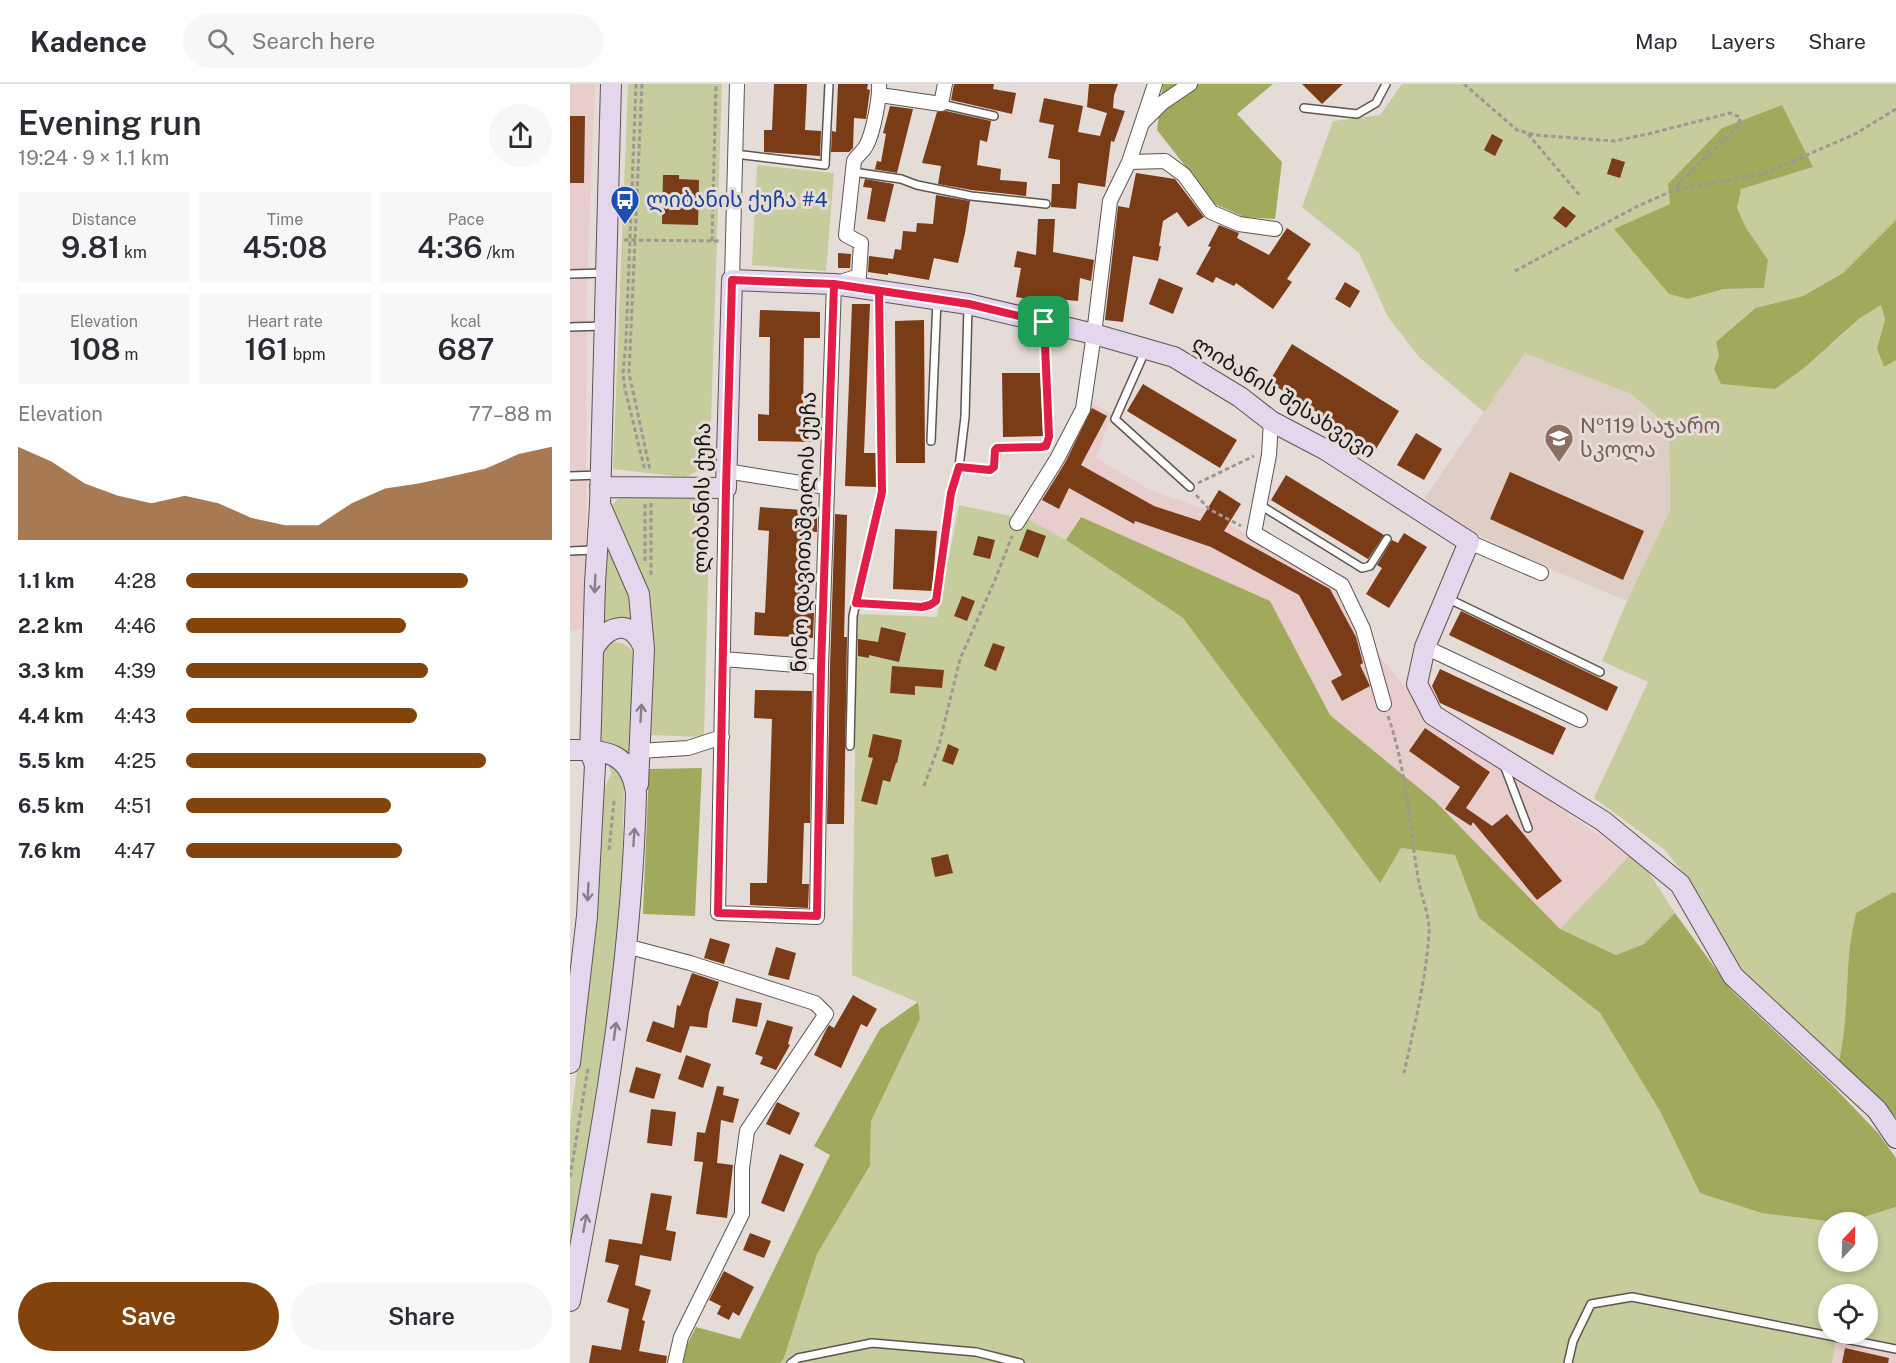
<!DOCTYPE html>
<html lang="en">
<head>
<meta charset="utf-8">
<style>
	body { margin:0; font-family:"Public Sans","Noto Sans Georgian",sans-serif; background:#f7f7f7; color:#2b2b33; height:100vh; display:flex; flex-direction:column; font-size:22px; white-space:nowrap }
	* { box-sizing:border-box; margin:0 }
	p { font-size:20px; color:#7c7c81 }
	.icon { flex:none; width:33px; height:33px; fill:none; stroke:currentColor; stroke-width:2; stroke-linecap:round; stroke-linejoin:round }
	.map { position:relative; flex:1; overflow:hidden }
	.panel { display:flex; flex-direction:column; background:#fff; width:570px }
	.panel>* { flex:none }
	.needle { width:39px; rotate:22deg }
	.fabs { position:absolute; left:1248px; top:1128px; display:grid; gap:12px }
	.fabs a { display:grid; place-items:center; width:60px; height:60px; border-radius:50%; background:#fff; box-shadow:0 3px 9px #0003; font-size:30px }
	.pin { position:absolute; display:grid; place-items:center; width:51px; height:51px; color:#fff; margin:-26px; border-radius:12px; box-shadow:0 3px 9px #0006 }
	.round { display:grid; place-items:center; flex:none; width:63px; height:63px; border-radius:32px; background:#f7f7f7 }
	.overview { display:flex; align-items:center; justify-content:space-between; height:102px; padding:0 18px }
	h1 { font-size:33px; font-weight:600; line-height:45px }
	.metrics { display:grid; grid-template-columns:repeat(3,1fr); gap:9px; height:102px; padding:6px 18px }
	.metrics div { display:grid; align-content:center; border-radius:0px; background:#f7f7f7; text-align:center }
	.metrics b { font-size:30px; font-weight:600 }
	.metrics small { font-size:16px; font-weight:400 }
	.metrics p { font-size:16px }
	.chart { height:168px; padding:12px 18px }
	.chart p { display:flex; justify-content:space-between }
	.chart svg { width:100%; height:108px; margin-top:6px; fill:#83430c; opacity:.7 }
	.action { display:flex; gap:12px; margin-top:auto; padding:12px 18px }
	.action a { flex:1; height:69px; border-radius:36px; background:#83430c; color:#fff; font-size:24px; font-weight:600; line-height:69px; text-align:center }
	.action a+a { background:#f7f7f7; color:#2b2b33 }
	ul { padding:0 18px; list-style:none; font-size:20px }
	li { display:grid; grid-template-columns:96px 72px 1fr; align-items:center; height:45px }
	li i { height:15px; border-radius:8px; background:#83430c }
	header { display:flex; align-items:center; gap:36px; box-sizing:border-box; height:84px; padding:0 30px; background:#fff; border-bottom:2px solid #e1e1e2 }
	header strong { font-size:28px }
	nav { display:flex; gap:33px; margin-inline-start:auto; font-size:21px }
	.search { width:420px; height:54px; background:#f7f7f7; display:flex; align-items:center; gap:15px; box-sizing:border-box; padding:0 21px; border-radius:33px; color:#7c7c81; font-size:22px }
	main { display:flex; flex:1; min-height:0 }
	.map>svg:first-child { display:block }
	.industrial { fill:#e8cdcd }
	.built { fill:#dfcec6 }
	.green { fill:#c6cc9b; fill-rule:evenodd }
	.forest { fill:#a1a95d }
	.building { fill:#7a3b17 }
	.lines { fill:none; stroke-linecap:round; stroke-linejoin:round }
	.lane-casing { stroke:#5d5551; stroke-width:10 }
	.street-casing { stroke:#5d5551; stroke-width:16 }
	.secondary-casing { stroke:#5d5551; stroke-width:22 }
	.path { stroke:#9e9693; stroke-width:3; stroke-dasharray:4.5 3; stroke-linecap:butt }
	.lane { stroke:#fff; stroke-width:7 }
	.street { stroke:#fff; stroke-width:14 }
	.secondary { stroke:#e4d6ec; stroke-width:20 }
	.oneway { stroke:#887f8a }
	.route-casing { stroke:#fff; stroke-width:12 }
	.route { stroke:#e11d48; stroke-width:8 }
	.labels { text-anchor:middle; stroke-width:6; stroke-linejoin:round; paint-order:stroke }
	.transit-label { font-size:21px; fill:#164399; stroke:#e6dcd7; text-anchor:start }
	.street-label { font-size:21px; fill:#181413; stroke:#e6dcd7 }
	.education-label { font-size:21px; fill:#785e54; stroke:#e6dcd7; text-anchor:start }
</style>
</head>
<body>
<header>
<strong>Kadence</strong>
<div class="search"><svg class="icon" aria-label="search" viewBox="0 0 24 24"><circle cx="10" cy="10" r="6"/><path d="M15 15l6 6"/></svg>Search here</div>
<nav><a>Map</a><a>Layers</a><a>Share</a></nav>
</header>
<main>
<section class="panel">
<div class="overview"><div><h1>Evening run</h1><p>19:24 · 9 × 1.1 km</p></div><a class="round"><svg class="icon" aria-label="share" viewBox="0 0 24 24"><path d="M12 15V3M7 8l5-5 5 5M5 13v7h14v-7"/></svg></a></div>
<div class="metrics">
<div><p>Distance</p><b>9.81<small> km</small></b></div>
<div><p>Time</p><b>45:08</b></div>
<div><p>Pace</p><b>4:36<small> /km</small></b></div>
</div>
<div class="metrics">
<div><p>Elevation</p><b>108<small> m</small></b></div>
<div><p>Heart rate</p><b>161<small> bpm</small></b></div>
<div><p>kcal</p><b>687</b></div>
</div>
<div class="chart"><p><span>Elevation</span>77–88 m</p>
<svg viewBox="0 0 160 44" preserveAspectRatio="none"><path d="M0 44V6L10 12L20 21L30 26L40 29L50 26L60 29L70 35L80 38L90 38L100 29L110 23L120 21L130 18L140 15L150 9L160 6V44z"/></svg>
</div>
<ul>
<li><b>1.1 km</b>4:28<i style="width:77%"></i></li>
<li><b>2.2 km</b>4:46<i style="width:60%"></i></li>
<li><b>3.3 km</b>4:39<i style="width:66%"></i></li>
<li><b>4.4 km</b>4:43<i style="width:63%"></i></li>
<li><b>5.5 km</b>4:25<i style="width:82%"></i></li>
<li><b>6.5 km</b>4:51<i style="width:56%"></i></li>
<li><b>7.6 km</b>4:47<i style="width:59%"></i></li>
</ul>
<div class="action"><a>Save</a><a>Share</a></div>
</section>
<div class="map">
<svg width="1326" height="1279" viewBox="0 0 1326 1279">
	<rect width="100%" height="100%" fill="#e6dcd7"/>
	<path class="industrial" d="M0,0H25L17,202L16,546H0Z
		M520,318L542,330L526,374L582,407L630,423L769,504L790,548L862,636L1059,772L990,845L866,718L760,631L700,517L510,433L496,456L460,436Z
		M1266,1257L1326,1270V1279H1262Z"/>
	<path class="built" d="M955,268L1061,310L1099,343L1100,426L1057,517L961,477L899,447L854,415Z"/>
	<path class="green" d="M58,0H152L140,369L132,385L115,393L43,385Z
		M832,0H1326V136L1273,189L1233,212L1184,224L1146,258L1149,271L1144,285L1152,300L1167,301L1262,260L1290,234L1311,220L1315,235L1307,265L1314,283L1326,276V809L1323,808L1286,829C1283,843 1280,857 1279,870C1276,908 1277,944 1268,981L1173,892L1122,800L1095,766L1024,714L1078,598L1032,577L1057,517L1100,426L1099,343L1061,310L955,269L914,328L849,273L818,233L789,169L732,123L763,37L810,31ZM1212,21C1203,40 1165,108 1167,124C1168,138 1190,165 1198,176L1194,204L1154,205L1118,215L1065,168L1045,145L1100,120L1152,44Z
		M187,81L264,89L256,187L182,181Z
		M64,411L136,413L140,418L134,653L80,651L82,530L44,437L43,420L50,413Z
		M389,421L460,436L496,456L613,534L810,798L831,764L885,771L909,834L1030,929L1090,1027L1130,1109L1230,1134L1265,1138H1258V1178H1298V1138H1278L1326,1123V1270L1266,1257L1262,1279H210L214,1274L247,1170L300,1083L301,1037L350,935L347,918L282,891L287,530L367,533ZM1258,1210H1298V1250H1258Z
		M32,436L62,511L66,545L31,542Z
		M40,558C53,558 58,561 66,571L63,676C53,665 42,658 26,656L29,569Z
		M37,674L52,689L54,700L51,823L25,1053L0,1168V1041L20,890L33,707L41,690Z
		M1059,772L1078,787L1105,829L1074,860L1046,871L990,845Z"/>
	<path class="forest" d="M593,0H703L667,30L712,78L705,135L674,133L645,120L587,46Z
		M1212,21L1243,83L1171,105L1167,124L1176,144L1198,176L1194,204L1154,205L1118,215L1099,210L1044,145L1100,120L1098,100L1152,44Z
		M1326,136V276L1314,283L1307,265L1315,235L1311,221L1290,234L1234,284L1205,305L1151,300L1144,285L1149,271L1146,258L1185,224L1233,212L1273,189Z
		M511,433L700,517L760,631L866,718L990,845L1046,871L1074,860L1105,829L1161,906L1260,999L1308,1049L1326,1074V1123L1278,1138H1264L1192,1129L1130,1109L1090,1027L1030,929L909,834L885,771L831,764L810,799L613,534L496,456Z
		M132,684L125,832L73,830L79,685Z
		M1323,808L1326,809V1034L1300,1005L1268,981C1277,944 1276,908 1279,870C1280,857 1283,843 1286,829Z
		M348,918L350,935L301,1037L300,1082L247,1170L214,1274L210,1279H113L117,1261L126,1243L170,1255L260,1071L244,1062L310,945Z"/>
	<path class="building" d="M204,0H237L235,46L251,47L250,72L194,68V46H202Z
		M268,0H298L297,5L300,6L296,35L284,34L283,64L279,68H261L262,47L266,48Z
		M384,0H424L423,5L446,9L442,30L381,16Z
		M519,0H548L544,11L543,24L555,27L544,58L541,57L535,103L508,99L506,125L481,123L482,100H490V76L478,74L484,41L469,38L474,14L513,22L508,48L530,52L537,29L517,23Z
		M732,0H773L752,20Z
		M320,22L343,25L327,89L303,85H305L307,77L311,78L316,50L313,49Z
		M376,27L421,37L417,58L410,56L407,81L431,85L430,96L457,98L456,112L402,106L368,100L371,82L352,79L367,28Z
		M0,32H15L14,99H0Z
		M922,50L933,56L925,72L914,66Z
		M1042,74L1055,78L1050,94L1037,90Z
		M566,89L605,95L634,133L618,143L607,128L593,137L589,162H591L588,177L563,172L553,238L535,236L548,122L559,124Z
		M93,91H109V95L129,96L128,141L92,140Z
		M295,95L324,100L315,138L297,135L302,104L293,103Z
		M366,111L400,117L395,149L388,179L364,174L359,196L318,189V191L298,188L299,172L323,175L325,165L331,166L333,147L346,148L347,139L363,140Z
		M993,122L1006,132L996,144L983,134Z
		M468,135H485L483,168L524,176L521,197L510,194L508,217L464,213V216L446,213L451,184L444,183L447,167L466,171Z
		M649,141L669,149L667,154L699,171L717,144L741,160L717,195L722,198L703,225L666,199L664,202L646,193L643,199L626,190L641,163L638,162Z
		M268,169L281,170L280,184H268Z
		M589,194L613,204L603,230L579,220Z
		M775,198L790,207L780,224L765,215Z
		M282,220H300L294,369H306V403L275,402Z
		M190,226L250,228V254H234L233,331H248V358L188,357V330L199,331L200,253H189Z
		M354,236L355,379H326L325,237Z
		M722,260L829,327L806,365L699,298Z
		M432,289H470L473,352L433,353Z
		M573,300L667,356L650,384L557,327Z
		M522,324L537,332L511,381L584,422L630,437L649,406L671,420L654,447L760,505L786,553L793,579L790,581L800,602L772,617L761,597L772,591L729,511L641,463L565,437L564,440L499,404L489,425L472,416L495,379Z
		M846,349L872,365L854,396L827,381Z
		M940,388L1074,447L1053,496L920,435Z
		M716,391L814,451L798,475L701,416Z
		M190,423L247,427V448L233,447L229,528L244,529L243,554L184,551L185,528L195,529L199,447L188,446Z
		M265,430L277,431L274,553H277L274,740H257L260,583Z
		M325,445L367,447L362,507L323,505Z
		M457,445L476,452L468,474L449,466Z
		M834,449L857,463L819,524L796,510L812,484L807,481L822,456L828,459Z
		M408,452L425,456L420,475L403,471Z
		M392,512L405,517L397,537L384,532Z
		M891,527L1048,603L1037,627L879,551Z
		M311,543L336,549L329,578L299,571V574L288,572V555L308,558Z
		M423,559L435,563L426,587L414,582Z
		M322,582L374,586L372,604L345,602V611L320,609Z
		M870,585L996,644L983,671L870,619L862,602Z
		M185,606L242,607L240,739H234L232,800H239L238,824L180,821V799H197L202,635L184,634Z
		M855,644L920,688L896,724L922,742L937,730L992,797L967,816L903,738L901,742L875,725L890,703L839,667Z
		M303,650L332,656L327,679H326L320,698L313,696L307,721L291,717L303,674L298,673Z
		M378,660L389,665L383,681L372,677Z
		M378,770L383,789L365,793L361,774Z
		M140,854L160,860L154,880L134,874Z
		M206,863L226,869L219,896L198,891Z
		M122,889L149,898L139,928L137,944L120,942L111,969L76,957L83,937L104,944L107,921L110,922Z
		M283,911L307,925L297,943L291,940L271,984L244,971L256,946L259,941L264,944Z
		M166,914L192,919L187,943L162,938Z
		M197,936L223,943L218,960L220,961L206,986L190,980L193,973L185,970Z
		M116,971L141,980L133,1004L108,995Z
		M66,983L91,990L84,1015L59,1008Z
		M147,1002L154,1003L153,1011L169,1015L163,1039L151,1036L147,1079L163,1081L157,1134L126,1130L133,1078L124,1077L127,1048L135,1049Z
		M207,1018L230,1029L220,1051L196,1040Z
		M81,1025L106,1028L102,1062L77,1059Z
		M210,1070L234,1080L214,1128L191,1119Z
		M81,1109L102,1112L96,1146L106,1148L101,1177L70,1171Z
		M180,1149L201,1157L194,1174L173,1166Z
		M39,1155L72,1160L65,1201L81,1206L72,1236L75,1237L69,1267L97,1272L96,1279H19L22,1261L51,1266L59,1225L37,1218L49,1181L35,1178Z
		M154,1187L184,1203L169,1232L163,1228L159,1236L147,1230L151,1222L139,1216Z
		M1275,1264L1319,1274L1318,1279H1272Z"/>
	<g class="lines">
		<g class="lane-casing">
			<path id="lane" d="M371,20L424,32
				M734,24L787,30L806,19L816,0
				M165,70L255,81L259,0
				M283,88L331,95L347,101L401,112L476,120
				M0,190L35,189
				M0,243L33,242
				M576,265L545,335L620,403
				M361,357L367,216
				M389,383L420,386L424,383L427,364L472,363L475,361L479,353L474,241
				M0,392L30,391
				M690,421L792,484L800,482L817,455
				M0,467L24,466
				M877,514L1030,588
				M286,519L352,523L360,521L366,517L374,454L381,409L389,383L395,333L398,223
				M280,662L283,532L312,408L310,210
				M934,681L958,744
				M221,1279L228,1274L302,1259L406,1268L450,1279
				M998,1279L1003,1257L1021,1220L1062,1213L1326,1265"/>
		</g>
		<g class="street-casing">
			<path id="street" d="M310,11L371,20L375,0
				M573,38L592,19L620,0
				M559,78L595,77L614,91L641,128L669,140L705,145
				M162,196L167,0
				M701,337L699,371L684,449L772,501L793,545L814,620
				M156,387L256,403
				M156,404L148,829L247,833L251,583L264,200L289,192L291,159L276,151L284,77C288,70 293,68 296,62C303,50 310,13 309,0
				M447,439L487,375L513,325L524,250L540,117L559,78L585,0
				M899,458L971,489
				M855,563L1010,636
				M153,575L251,583
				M69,667L118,664L152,653
				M56,862L120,879L245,919L256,930L177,1047L172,1084V1130L111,1253L105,1279"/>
		</g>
		<g class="secondary-casing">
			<path id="secondary" d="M30,403L156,404L162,196L264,200L398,220L524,250L604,273L670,313L701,337L756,366L899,458L855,563L847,600L863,631L1033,737L1110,800L1163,892L1307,1026L1326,1054
				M31,423L69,510L74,565L68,700
				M24,564C38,539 63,535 74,565
				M0,666C35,665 61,669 66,709C62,880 32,1050 0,1217
				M0,979L17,832L25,681L20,667L21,638L25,499L30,421L41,0"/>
		</g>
		<path class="path" d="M66,0L56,257L53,289L55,305L75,387
			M72,0L59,289L80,386
			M894,0L947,46L965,51L1044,57L1078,50L1160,29L1170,33L1168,43L1113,95L1106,104
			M958,50L1011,113
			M54,156L149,157
			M142,157L146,0
			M945,187L1070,121L1105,106L1196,89L1285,50L1326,25
			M628,399L684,372
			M626,411L639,425L671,442
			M81,419V494
			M75,420V480
			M818,632C837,686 839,743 849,799C852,815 860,833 859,849C856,896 844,943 834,989
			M354,702L369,661L390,575L425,496L442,452
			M39,766L44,717
			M0,1093L18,984"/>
		<use href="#lane" class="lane"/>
		<use href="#street" class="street"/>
		<use href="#secondary" class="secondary"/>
	</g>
	<defs><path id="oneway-shaft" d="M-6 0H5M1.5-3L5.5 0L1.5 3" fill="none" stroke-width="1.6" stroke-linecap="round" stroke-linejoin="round" transform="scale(1.5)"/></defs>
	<g class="oneway">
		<use href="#oneway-shaft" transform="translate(25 500) rotate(92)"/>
		<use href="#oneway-shaft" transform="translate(71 629) rotate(-87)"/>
		<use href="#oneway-shaft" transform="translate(64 753) rotate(-86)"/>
		<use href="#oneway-shaft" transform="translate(18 808) rotate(93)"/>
		<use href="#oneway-shaft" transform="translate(45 947) rotate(-82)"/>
		<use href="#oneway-shaft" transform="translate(15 1139) rotate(-79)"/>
	</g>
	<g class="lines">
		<g class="route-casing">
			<path id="route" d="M474,238L399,220L264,200L162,196L156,404L148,829L247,832L251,583L264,200L309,207L312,408L286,519L352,523L360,521L366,517L381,409L389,383L420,386L424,383L425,366L427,364L471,363L476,362L479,353L474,238"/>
		</g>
		<use href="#route" class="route"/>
	</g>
	<defs>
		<g id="bus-pin" transform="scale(1.5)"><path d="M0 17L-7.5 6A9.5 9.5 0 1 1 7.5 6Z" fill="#1a4fb4" stroke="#e6dcd7"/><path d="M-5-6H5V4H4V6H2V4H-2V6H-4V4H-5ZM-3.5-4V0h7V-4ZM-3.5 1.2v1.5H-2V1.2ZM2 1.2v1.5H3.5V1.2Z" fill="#fff"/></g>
		<g id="school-pin" transform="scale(1.5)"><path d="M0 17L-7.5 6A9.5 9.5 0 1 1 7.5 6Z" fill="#8d6e63" stroke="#e6dcd7"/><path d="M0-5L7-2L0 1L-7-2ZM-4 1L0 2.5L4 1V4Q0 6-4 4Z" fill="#fff"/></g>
	</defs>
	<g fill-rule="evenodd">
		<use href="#bus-pin" x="55" y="116"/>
		<use href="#school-pin" x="989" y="354"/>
	</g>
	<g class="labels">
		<g class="transit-label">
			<text x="76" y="123">ლიბანის ქუჩა #4</text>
		</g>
		<g class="street-label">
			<text transform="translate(714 313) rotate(32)" y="7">ლიბანის შესახვევი</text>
			<text transform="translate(132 414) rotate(-89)" y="7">ლიბანის ქუჩა</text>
			<text transform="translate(234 448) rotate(-88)" y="7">ნინო დავითაშვილის ქუჩა</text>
		</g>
		<g class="education-label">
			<text x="1010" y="349">№119 საჯარო<tspan x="1010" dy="24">სკოლა</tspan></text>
		</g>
	</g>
</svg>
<div class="fabs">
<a><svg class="needle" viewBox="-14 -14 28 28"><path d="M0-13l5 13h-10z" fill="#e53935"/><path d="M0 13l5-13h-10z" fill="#7c7c81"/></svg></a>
<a><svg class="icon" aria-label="locate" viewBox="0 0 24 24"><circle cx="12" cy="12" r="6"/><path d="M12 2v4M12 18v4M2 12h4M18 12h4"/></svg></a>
</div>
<div class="pin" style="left:474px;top:238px;background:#1e9e55"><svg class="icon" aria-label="arrive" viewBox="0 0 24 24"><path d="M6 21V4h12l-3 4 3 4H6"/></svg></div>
</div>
</main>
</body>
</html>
